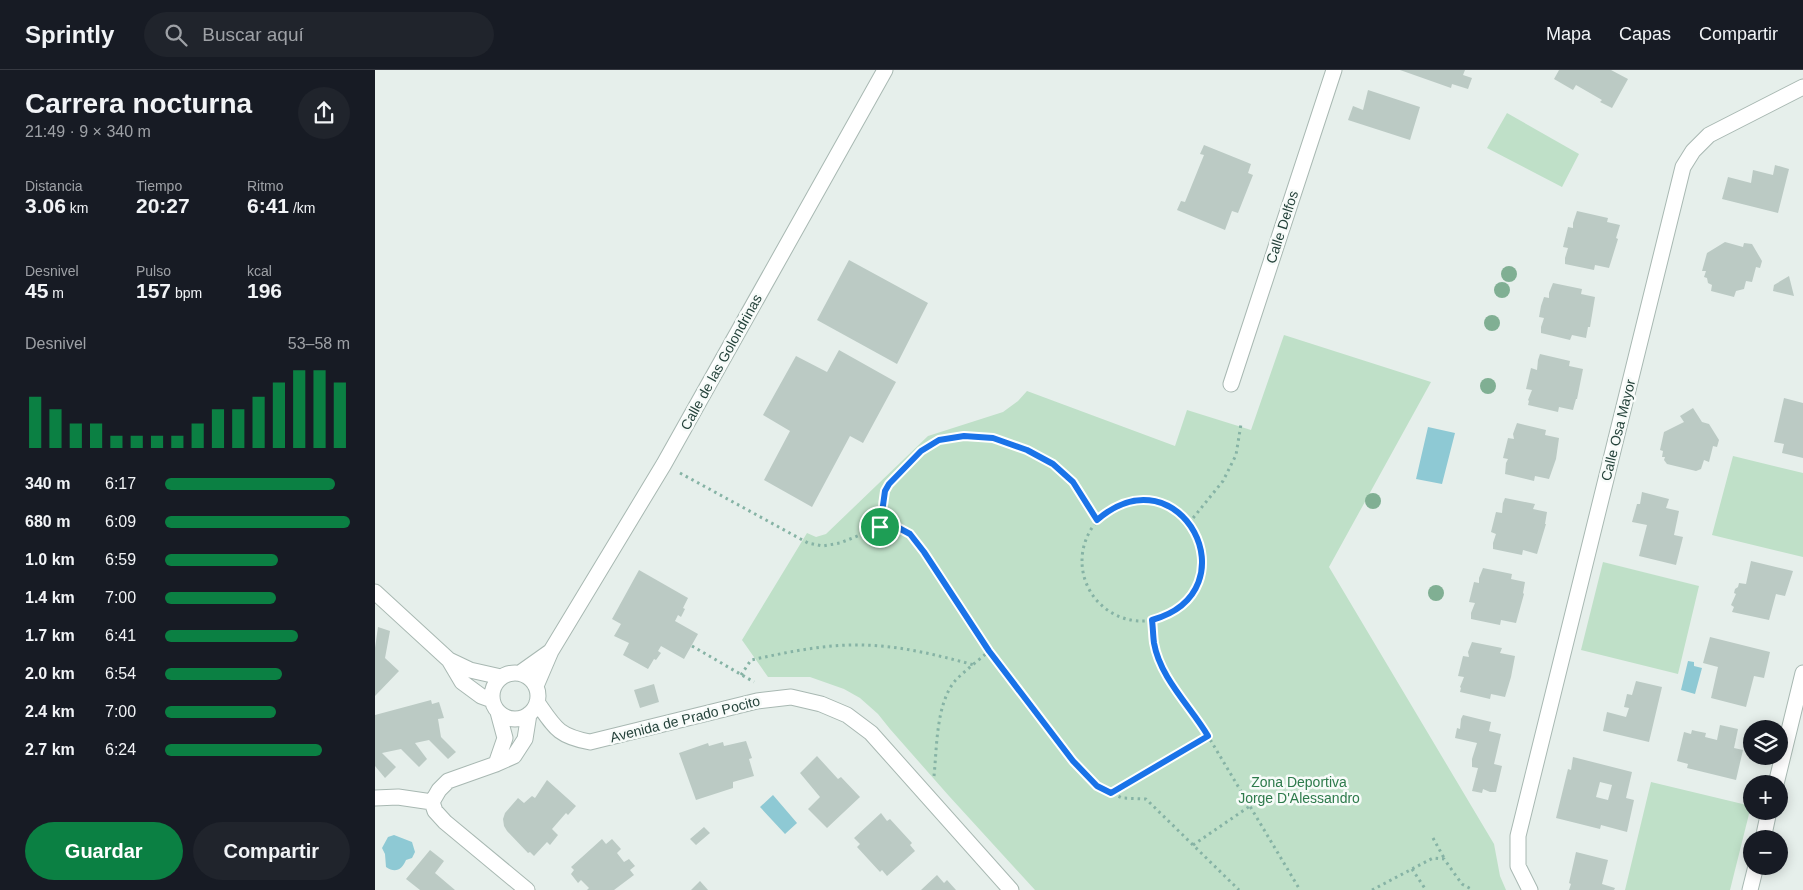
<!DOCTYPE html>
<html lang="es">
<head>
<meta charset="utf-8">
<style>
	body { margin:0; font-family:Helvetica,sans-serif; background:#20242c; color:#f1f3f6; height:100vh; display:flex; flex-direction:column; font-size:19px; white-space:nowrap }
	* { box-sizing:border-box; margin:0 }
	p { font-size:16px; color:#9ea1a6 }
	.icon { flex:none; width:28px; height:28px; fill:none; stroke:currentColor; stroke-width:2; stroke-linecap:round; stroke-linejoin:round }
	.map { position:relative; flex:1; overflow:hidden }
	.sheet { display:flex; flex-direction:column; background:#171b24; width:375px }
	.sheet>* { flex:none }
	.buttons { position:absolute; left:1368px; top:650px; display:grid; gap:10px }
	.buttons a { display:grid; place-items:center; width:45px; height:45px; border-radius:50%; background:#171b24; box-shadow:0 2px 12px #0003; font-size:25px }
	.pin { position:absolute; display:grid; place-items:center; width:42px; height:42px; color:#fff; margin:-21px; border:2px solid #fff; border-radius:50%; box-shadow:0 1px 5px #0007 }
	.round { display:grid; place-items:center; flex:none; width:52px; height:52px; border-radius:26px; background:#20242c }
	.head { display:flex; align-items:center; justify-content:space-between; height:85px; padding:0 25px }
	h1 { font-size:28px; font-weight:700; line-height:38px }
	.metrics { display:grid; grid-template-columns:repeat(3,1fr); gap:8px; height:85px; padding:5px 25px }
	.metrics div { display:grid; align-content:center }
	.metrics b { font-size:21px; font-weight:700 }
	.metrics small { font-size:14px; font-weight:400 }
	.metrics p { font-size:14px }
	.chart { height:140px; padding:10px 25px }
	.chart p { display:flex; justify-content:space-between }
	.chart svg { width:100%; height:90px; margin-top:5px; stroke:#0b8043; stroke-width:6 }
	.primary-button { display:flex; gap:10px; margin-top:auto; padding:10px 25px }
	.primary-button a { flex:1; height:58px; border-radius:30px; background:#0b8043; color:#fff; font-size:20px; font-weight:700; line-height:58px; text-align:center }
	.primary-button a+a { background:#20242c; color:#f1f3f6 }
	ul { padding:0 25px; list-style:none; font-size:16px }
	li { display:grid; grid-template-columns:80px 60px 1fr; align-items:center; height:38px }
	li i { height:12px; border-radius:6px; background:#0b8043 }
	header { display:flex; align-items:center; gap:30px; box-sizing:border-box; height:70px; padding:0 25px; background:#171b24; border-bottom:1px solid #363941 }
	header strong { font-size:24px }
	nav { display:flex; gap:28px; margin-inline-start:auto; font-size:18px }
	.search { width:350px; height:45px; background:#20242c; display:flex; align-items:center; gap:12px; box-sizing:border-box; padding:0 18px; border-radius:28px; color:#9ea1a6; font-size:19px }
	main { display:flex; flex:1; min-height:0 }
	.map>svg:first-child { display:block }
	.green { fill:#bfe0c8 }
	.water { fill:#8ec9d4 }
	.building { fill:#bbcac4; fill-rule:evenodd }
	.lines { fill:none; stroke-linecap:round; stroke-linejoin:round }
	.minor-casing { stroke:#a8b8b2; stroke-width:17 }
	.path { stroke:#86b3a5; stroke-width:3; stroke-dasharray:2.5 4; stroke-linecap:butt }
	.minor { stroke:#fff; stroke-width:15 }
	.tree { fill:#80af93 }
	.route-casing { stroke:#fff; stroke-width:10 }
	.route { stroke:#1a73e8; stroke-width:6 }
	.labels { text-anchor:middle; stroke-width:5; stroke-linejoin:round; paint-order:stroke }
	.street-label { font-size:14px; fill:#24423a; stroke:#f7fbf9 }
	.park-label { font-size:14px; fill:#2d7a4b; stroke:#f7fbf9 }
</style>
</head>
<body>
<header>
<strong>Sprintly</strong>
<div class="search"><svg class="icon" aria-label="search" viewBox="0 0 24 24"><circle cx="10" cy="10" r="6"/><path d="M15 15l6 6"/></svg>Buscar aquí</div>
<nav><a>Mapa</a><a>Capas</a><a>Compartir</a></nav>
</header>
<main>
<section class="sheet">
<div class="head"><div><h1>Carrera nocturna</h1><p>21:49 · 9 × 340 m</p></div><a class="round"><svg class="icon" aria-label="share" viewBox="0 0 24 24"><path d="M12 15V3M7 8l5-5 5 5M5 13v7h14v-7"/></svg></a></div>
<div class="metrics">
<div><p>Distancia</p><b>3.06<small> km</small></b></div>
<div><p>Tiempo</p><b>20:27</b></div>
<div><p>Ritmo</p><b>6:41<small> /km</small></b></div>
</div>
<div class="metrics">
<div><p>Desnivel</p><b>45<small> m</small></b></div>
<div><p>Pulso</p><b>157<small> bpm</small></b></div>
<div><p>kcal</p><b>196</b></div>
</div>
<div class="chart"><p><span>Desnivel</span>53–58 m</p>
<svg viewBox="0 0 160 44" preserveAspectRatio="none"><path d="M5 44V19M15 44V25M25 44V32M35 44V32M45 44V38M55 44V38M65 44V38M75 44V38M85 44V32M95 44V25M105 44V25M115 44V19M125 44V12M135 44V6M145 44V6M155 44V12"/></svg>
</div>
<ul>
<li><b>340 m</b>6:17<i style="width:92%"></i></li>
<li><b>680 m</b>6:09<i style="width:100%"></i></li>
<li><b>1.0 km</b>6:59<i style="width:61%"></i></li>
<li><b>1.4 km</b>7:00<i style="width:60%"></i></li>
<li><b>1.7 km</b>6:41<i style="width:72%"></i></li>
<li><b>2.0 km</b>6:54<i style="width:63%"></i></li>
<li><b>2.4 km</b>7:00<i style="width:60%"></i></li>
<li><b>2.7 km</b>6:24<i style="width:85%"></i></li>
</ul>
<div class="primary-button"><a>Guardar</a><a>Compartir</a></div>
</section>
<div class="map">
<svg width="1428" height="820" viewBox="0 0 1428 820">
	<rect width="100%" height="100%" fill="#e6efeb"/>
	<path class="green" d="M1132,43L1204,84L1187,117L1112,78Z
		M909,265L1056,312L954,497L1119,774L1125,806L1131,820H660L574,726L515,659L503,644L485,628L469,619L435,607H393L367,570L432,463L441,467L451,464L553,366L628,342L643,331L652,321L800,376L812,340L876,360Z
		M1358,386L1428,403V487L1337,465Z
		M1228,492L1324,516L1303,604L1206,580Z
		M1276,712L1376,736L1355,820H1250Z"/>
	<path class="water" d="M1053,357L1080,363L1067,414L1041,409Z
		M1313,591L1319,592V596L1327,598L1320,624L1306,620Z
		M398,725L422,753L410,764L385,737Z
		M19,765L37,772L40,782L37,788L31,790C27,799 21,804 11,797L10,784L7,778L13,767Z"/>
	<path class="building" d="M1025,0H1090L1088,5L1097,8L1093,19L1077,14L1076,18Z
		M1184,0H1236L1253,9L1237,38L1225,32L1227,30L1201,15L1198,20L1179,9Z
		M993,20L1045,37L1035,70L973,50L978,36L988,40Z
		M829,75L876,94L873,103L878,105L863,143L857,141L850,160L802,140L806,131L810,132L829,85L825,84Z
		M1400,95L1414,99L1403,143L1347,129L1353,107L1376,113L1378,100L1398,105Z
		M1202,141L1233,148L1232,152L1245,155L1241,168L1243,169L1234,198L1220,195L1219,200L1190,194V188L1193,178L1188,177L1193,157L1198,158V153Z
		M1350,172L1368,177L1369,173L1377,174L1387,191L1385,198L1381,197L1377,212L1371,211L1369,219L1361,221L1359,227L1336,221L1337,215L1333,213L1332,208L1329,207L1331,201H1327L1332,183Z
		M474,190L553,233L522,294L442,250Z
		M1414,206L1419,226L1398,221L1399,215Z
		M1178,213L1207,219L1206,224L1220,227L1215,257H1213L1211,268L1197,265L1195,270L1166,263V257L1169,248L1164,247L1166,236L1169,227L1174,228V223Z
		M464,280L521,312L488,373L475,366L437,437L389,410L415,361L388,345L421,286L452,302Z
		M1165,284L1195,291L1194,296L1208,299L1202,329H1201L1198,340L1184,337L1183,342L1153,335L1154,331L1153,330L1157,320L1151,319L1156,298L1162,300L1163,290Z
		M1409,328L1428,333V388L1407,383L1409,374L1399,372Z
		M1318,338L1327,352L1334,354L1344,370L1342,377L1338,376L1334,392L1329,390L1326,399L1321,401L1292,394L1289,390L1290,387H1287L1288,381L1285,380L1289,362L1309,352L1305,346Z
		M1142,353L1171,360L1170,365L1184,368L1181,389L1174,409L1160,406L1159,411L1130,404L1131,393L1133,389L1128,388L1133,368L1139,369L1138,364Z
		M1267,422L1294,429L1291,438L1304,441L1299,465L1308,467L1301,495L1264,486L1272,455L1257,452L1262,434H1265Z
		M1130,428L1160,434L1158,439L1172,442L1170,454H1171L1162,484L1148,480L1147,485L1118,479V473L1121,464L1116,462L1121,442L1127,443L1128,433Z
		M1376,491L1418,501L1410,526L1401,524L1394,550L1357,542L1359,537L1356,535L1361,524L1359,523L1360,519L1363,517L1364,513L1371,514Z
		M1108,498L1137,504L1136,509L1150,512L1148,523L1149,524L1141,553L1126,550L1125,555L1096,549V543L1100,533L1094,532L1099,512L1104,513V508Z
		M264,500L313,528L308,538L310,539L306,547L303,545L300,551L323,564L309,589L286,576L283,581L286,583L281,590L279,589L273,599L248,585L254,573L239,566L246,554L237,549Z
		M3,557L15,561L10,588L24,601L0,626V578Z
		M1335,567L1395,582L1389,608L1379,606L1371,637L1336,628L1343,597L1328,593Z
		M1097,572L1127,578L1125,583L1140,586L1136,607L1130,627L1116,624L1115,629L1085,622L1086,618L1085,617L1089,607L1083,606L1088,586L1094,587L1093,582Z
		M1261,611L1287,617L1274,672L1228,661L1232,642L1251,647L1254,638L1249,637L1252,624L1257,625Z
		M279,614L284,632L265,638L259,620Z
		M56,630L57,634L64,632L69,648L63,649L66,667L81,682L73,689L54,670L40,673L52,689L44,697L26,679L7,683L21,697L10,708L0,696V645Z
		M1088,645L1116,652L1114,661L1126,664L1119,694L1127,696L1121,722H1115L1108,719L1107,723L1097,721L1103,698L1097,697V689L1102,673L1080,668L1082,658L1085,659L1086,649Z
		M1345,655L1363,659L1359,678L1368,680L1361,710L1312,698L1313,694L1302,691L1309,662L1316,664L1317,660L1321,661L1331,663L1330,667L1342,670Z
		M371,671L377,688L374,689L379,706L358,712V718L321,730L304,683L333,673L334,676L348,672L349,676Z
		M442,686L463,709L466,707L485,727L452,758L433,739L445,727L425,703Z
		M1198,687L1257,702L1251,728L1259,730L1252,762L1226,755L1225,759L1181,748L1193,699L1196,700ZM1225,712L1237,715L1233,730L1221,727Z
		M172,710L201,736L193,745L191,743L177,759L183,765L175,775L172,772L159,786L155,782L153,783L132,761L129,756L128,749L130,743L143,728L149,733L157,726L160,728Z
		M506,743L512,751L515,749L537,773L535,775L540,781L512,806L507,800L505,802L482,777L485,774L479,768Z
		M329,757L335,763L321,775L315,769Z
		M227,769L231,774L237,769L246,779L242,783L249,792L254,789L260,796L255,800L259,805L239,820H212L214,818L206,810L203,813L196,804L199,800L196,797Z
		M55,780L69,791L60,803L80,820H45L31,809Z
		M1201,782L1233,790L1227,814L1240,818L1239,820H1194L1196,814L1194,813Z
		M562,805L569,813L572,810L581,820H546Z
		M325,811L333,820H316Z"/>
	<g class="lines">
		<g class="minor-casing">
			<path id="minor" d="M856,314L959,0
				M0,522L74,590L87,612L106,626L117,630
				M74,590L95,600L126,607
				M145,603L176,581
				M117 626a23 23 0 1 1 46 0a23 23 0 1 1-46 0Z
				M161,616L176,581L289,394L510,0
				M162,632C180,658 183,666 215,672L382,631L416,627L446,634L472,645L496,663L636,820
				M121,694L130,668L123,642
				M1401,714L1428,603
				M0,728L23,727L57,732
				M57,732L64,720L73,711L121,694L139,686L150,669L154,644
				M57,732L60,741L70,752L152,820
				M1388,769L1394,741
				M1155,820L1143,796V766L1308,97L1318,81L1334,65L1428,17
				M1375,820L1381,796"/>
		</g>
		<path class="path" d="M305,403L433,473L448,476L465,473L505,457H522L535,464L549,481L614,581L698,691L722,716L747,728L771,729L864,820
			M707 491a60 60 0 1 1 120 0a60 60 0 1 1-120 0Z
			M814,453L848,411L861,385L866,354
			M505,457L510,421L514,414L546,381L564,370L589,366L618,368L652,380L678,394L698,412L722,450
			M777,550C778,558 778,566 779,573C785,608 816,637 833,666
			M317,576L379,612
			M366,605L376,590C413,582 451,574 489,575C526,576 563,585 599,595
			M559,706C562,677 561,636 579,612C589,601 603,591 614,581
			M736,723L833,666L925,820
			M1058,768L1069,788
			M818,775L875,736
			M1037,799L1051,820
			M997,820L1058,788L1069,789L1087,814L1098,820"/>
		<use href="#minor" class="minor"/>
	</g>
	<g class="tree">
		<circle cx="1134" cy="204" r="8"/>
		<circle cx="1127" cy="220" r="8"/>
		<circle cx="1117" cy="253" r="8"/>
		<circle cx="1113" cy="316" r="8"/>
		<circle cx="998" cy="431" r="8"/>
		<circle cx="1061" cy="523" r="8"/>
	</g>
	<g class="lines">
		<g class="route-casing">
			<path id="route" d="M589,366L618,368L652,380L678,394L698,412L722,450C805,378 880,521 777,550C778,558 778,566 779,573C785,608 816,637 833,666L736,723L722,716L698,691L614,581L549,482L535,464L522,457H505L510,421L514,414L546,381L564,370Z"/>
		</g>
		<use href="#route" class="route"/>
	</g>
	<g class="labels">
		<g class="street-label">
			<text transform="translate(907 157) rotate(-72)" y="5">Calle Delfos</text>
			<text transform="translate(346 292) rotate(-61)" y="5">Calle de las Golondrinas</text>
			<text transform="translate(1243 360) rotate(-76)" y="5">Calle Osa Mayor</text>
			<text transform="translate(310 649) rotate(-14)" y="5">Avenida de Prado Pocito</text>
		</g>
		<g class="park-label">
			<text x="924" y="717">Zona Deportiva<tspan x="924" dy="16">Jorge D'Alessandro</tspan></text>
		</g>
	</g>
</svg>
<div class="buttons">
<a><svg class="icon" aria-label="layers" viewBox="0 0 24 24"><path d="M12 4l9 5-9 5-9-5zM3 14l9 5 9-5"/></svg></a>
<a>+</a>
<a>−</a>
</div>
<div class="pin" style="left:505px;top:457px;background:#1e9e55"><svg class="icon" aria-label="arrive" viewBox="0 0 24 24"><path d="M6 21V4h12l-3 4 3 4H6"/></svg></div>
</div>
</main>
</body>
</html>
